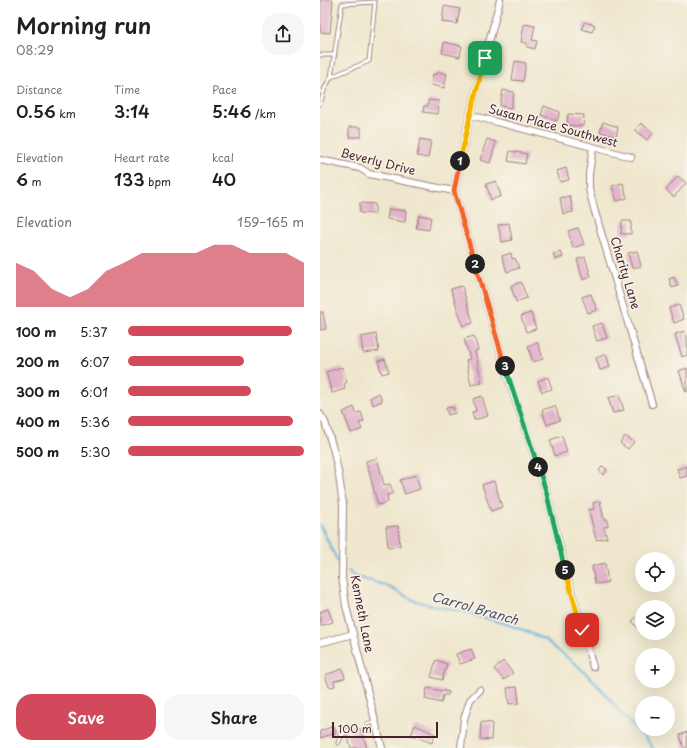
<!DOCTYPE html>
<html lang="en">
<head>
<meta charset="utf-8">
<style>
	body { margin:0; font-family:"Playpen Sans",sans-serif; background:#f6f6f6; color:#202124; height:100vh; display:flex; flex-direction:column; font-size:15px; white-space:nowrap }
	* { box-sizing:border-box; margin:0 }
	p { font-size:13px; color:#757577 }
	.icon { flex:none; width:22px; height:22px; fill:none; stroke:currentColor; stroke-width:2; stroke-linecap:round; stroke-linejoin:round }
	.map { position:relative; flex:1; overflow:hidden }
	.side { display:flex; flex-direction:column; background:#fff; width:320px }
	.side>* { flex:none }
	.tools { position:absolute; left:315px; top:552px; display:grid; gap:8px }
	.tools a { display:grid; place-items:center; width:40px; height:40px; border-radius:50%; background:#fff; box-shadow:0 4px 16px #0002; font-size:20px }
	.scale { position:absolute; left:12px; bottom:10px; width:106px; box-sizing:border-box; padding-left:4px; border:2px solid #4a1f2b; border-top:0; font-size:11px; line-height:14px; white-space:nowrap; color:#4a1f2b; -webkit-text-stroke:3px #f7f3e8; paint-order:stroke }
	.pin { position:absolute; display:grid; place-items:center; width:34px; height:34px; color:#fff; margin:-17px; border-radius:8px; box-shadow:0 2px 6px #0006 }
	.km { position:absolute; width:20px; height:20px; margin:-10px; border-radius:50%; background:#222; color:#fff; font-size:11px; line-height:20px; text-align:center }
	.round { display:grid; place-items:center; flex:none; width:42px; height:42px; border-radius:16px; background:#f6f6f6 }
	.summary { display:flex; align-items:center; justify-content:space-between; height:68px; padding:0 16px }
	h1 { font-size:22px; font-weight:600; line-height:30px }
	.metrics { display:grid; grid-template-columns:repeat(3,1fr); gap:6px; height:68px; padding:4px 16px }
	.metrics div { display:grid; align-content:center }
	.metrics b { font-size:17px; font-weight:600 }
	.metrics small { font-size:11px; font-weight:400 }
	.metrics p { font-size:11px }
	.chart { height:112px; padding:8px 16px }
	.chart p { display:flex; justify-content:space-between }
	.chart svg { width:100%; height:72px; margin-top:4px; fill:#d1495b; opacity:.7 }
	.button { display:flex; gap:8px; margin-top:auto; padding:8px 16px }
	.button a { flex:1; height:46px; border-radius:16px; background:#d1495b; color:#fff; font-size:16px; font-weight:600; line-height:46px; text-align:center }
	.button a+a { background:#f6f6f6; color:#202124 }
	ul { padding:0 16px; list-style:none; font-size:13px }
	li { display:grid; grid-template-columns:64px 48px 1fr; align-items:center; height:30px }
	li i { height:10px; border-radius:5px; background:#d1495b }
	main { display:flex; flex:1; min-height:0 }
	.map>svg:first-child { display:block }
	.lines { fill:none; stroke-linecap:round; stroke-linejoin:round }
	.stream { stroke:#60aeda; stroke-width:2 }
	.building { fill:#e1b4cb }
	.service-casing { stroke:#9c837c; stroke-width:5 }
	.minor-casing { stroke:#9c837c; stroke-width:8 }
	.service { stroke:#fff; stroke-width:3 }
	.minor { stroke:#fff; stroke-width:6 }
	.split-1-casing { stroke:#fff; stroke-width:8 }
	.split-2-casing { stroke:#fff; stroke-width:8 }
	.split-3-casing { stroke:#fff; stroke-width:8 }
	.split-4-casing { stroke:#fff; stroke-width:8 }
	.split-5-casing { stroke:#fff; stroke-width:8 }
	.split-6-casing { stroke:#fff; stroke-width:8 }
	.split-1 { stroke:#f5b400; stroke-width:5 }
	.split-2 { stroke:#f0652b; stroke-width:5 }
	.split-3 { stroke:#f0652b; stroke-width:5 }
	.split-4 { stroke:#22a559; stroke-width:5 }
	.split-5 { stroke:#22a559; stroke-width:5 }
	.split-6 { stroke:#f5b400; stroke-width:5 }
	.labels { text-anchor:middle; stroke-width:3; stroke-linejoin:round; paint-order:stroke }
	.street-label { font-size:12px; fill:#4a1f2b; stroke:#f7f3e8 }
	.water-label { font-size:13px; font-style:italic; fill:#525168; stroke:#f7f3e8 }
</style>
</head>
<body>
<main>
<section class="side">
<div class="summary"><div><h1>Morning run</h1><p>08:29</p></div><a class="round"><svg class="icon" aria-label="share" viewBox="0 0 24 24"><path d="M12 15V3M7 8l5-5 5 5M5 13v7h14v-7"/></svg></a></div>
<div class="metrics">
<div><p>Distance</p><b>0.56<small> km</small></b></div>
<div><p>Time</p><b>3:14</b></div>
<div><p>Pace</p><b>5:46<small> /km</small></b></div>
</div>
<div class="metrics">
<div><p>Elevation</p><b>6<small> m</small></b></div>
<div><p>Heart rate</p><b>133<small> bpm</small></b></div>
<div><p>kcal</p><b>40</b></div>
</div>
<div class="chart"><p><span>Elevation</span>159–165 m</p>
<svg viewBox="0 0 160 44" preserveAspectRatio="none"><path d="M0 44V17L10 22L20 33L30 38L40 33L50 22L60 17L70 11L80 11L90 11L100 11L110 6L120 6L130 11L140 11L150 11L160 17V44z"/></svg>
</div>
<ul>
<li><b>100 m</b>5:37<i style="width:93%"></i></li>
<li><b>200 m</b>6:07<i style="width:66%"></i></li>
<li><b>300 m</b>6:01<i style="width:70%"></i></li>
<li><b>400 m</b>5:36<i style="width:94%"></i></li>
<li><b>500 m</b>5:30<i style="width:100%"></i></li>
</ul>
<div class="button"><a>Save</a><a>Share</a></div>
</section>
<div class="map">
<svg width="367" height="748" viewBox="0 0 367 748">
	<rect width="100%" height="100%" fill="#f7f3e8"/>
	<filter id="ink" filterUnits="userSpaceOnUse"><feTurbulence type="fractalNoise" baseFrequency=".025" numOctaves="2"/><feDisplacementMap in="SourceGraphic" scale="8" xChannelSelector="R" yChannelSelector="G"/><feConvolveMatrix kernelMatrix="1 2 1 2 8 2 1 2 1" color-interpolation-filters="sRGB"/></filter>
	<filter id="wash" filterUnits="userSpaceOnUse"><feTurbulence type="fractalNoise" baseFrequency=".012" numOctaves="4" result="noise"/><feDisplacementMap in="SourceGraphic" scale="16" xChannelSelector="R" yChannelSelector="G"/><feGaussianBlur stdDeviation="0.9" result="paint"/><feColorMatrix in="noise" values="0 0 0 0 0 0 0 0 0 0 0 0 0 0 0 0 0 1.4 0 .05"/><feComposite in="paint" operator="in"/></filter>
	<g filter="url(#wash)">
		<rect width="100%" height="100%" fill="#efe7cd"/>
		<g class="lines">
			<path class="stream" d="M0,525L18,562
				M28,571L34,576L65,585L93,600L113,606L145,612L186,624L206,631L225,640L258,666L274,681L288,697L301,714L324,737L333,748"/>
		</g>
		<g id="blocks">
			<path class="building" d="M0,0H13L10,33L0,32Z
				M124,6L140,9L137,24L122,22Z
				M264,22L275,25L272,32L262,29Z
				M204,24L215,26L212,40L217,41L215,49L207,47V43L201,42Z
				M124,42L142,46L140,57L122,53Z
				M195,61L206,63L203,81L192,80Z
				M118,72L127,74L124,88L111,85L113,74L117,75Z
				M183,90L194,92L191,108L180,106Z
				M108,100L119,101L118,114L103,112L104,106H108Z
				M224,106L240,112L237,121L221,115Z
				M248,114L264,115L263,126L247,125Z
				M283,122L298,127L296,137L280,132Z
				M321,123L333,133L327,140L315,130Z
				M29,127H41V137H29Z
				M100,139L111,141L108,158L97,156Z
				M167,139L176,142L170,163L160,160Z
				M190,151L207,154L205,164L188,161Z
				M246,168L249,180L240,182L237,171Z
				M358,176L366,183L354,197L346,190Z
				M176,181L181,196L171,200L166,184Z
				M303,183L307,198L297,201L292,186Z
				M250,196L253,212L243,214L240,198Z
				M40,203L55,204V214L40,213Z
				M69,209L86,211L85,222L67,219Z
				M99,215L111,217L109,230L96,228Z
				M302,221H311V234H301Z
				M189,223L192,240L182,242L178,225Z
				M258,228L264,244L253,248L248,231Z
				M317,251L321,266L312,268L308,253Z
				M241,252L243,257L235,260L233,254Z
				M191,253L192,259L195,258L199,268L187,272L182,256Z
				M265,257L271,277L263,280L257,259Z
				M354,277L358,286L352,288L349,279Z
				M201,282L207,298L196,302L191,286Z
				M142,286L153,323L143,326L131,289Z
				M271,294L277,310L268,313L262,297Z
				M359,305L364,319L354,323L349,308Z
				M0,312H3L6,329L0,330Z
				M211,313L216,329L206,332L201,316Z
				M282,323L287,338L277,341L272,326Z
				M365,331L367,338V355L362,357L355,334Z
				M56,334L59,351L43,353L41,337Z
				M154,336L158,350L155,351L162,383L151,385L146,360L150,359L144,339Z
				M218,343L223,359L213,362L208,346Z
				M286,354L290,367L280,370L276,358Z
				M65,359L69,372L62,374L58,361Z
				M22,367L27,382L24,384L25,389L12,393L6,372Z
				M367,368V392H366L359,371Z
				M228,377L232,389L222,392L218,381Z
				M59,393L62,401L53,405L50,398Z
				M299,395L304,410L293,413L288,398Z
				M162,396L168,416L154,420L152,412L156,411L153,399Z
				M235,406L240,420L227,425L222,410Z
				M34,407L36,413L41,412L44,421L39,423L42,429L31,433L23,412Z
				M133,407L135,413L128,415L126,408Z
				M242,436L247,452L235,456L230,440Z
				M305,436L314,442L308,449L300,443Z
				M57,458L64,485L70,484L73,493L67,495L68,502L58,505L46,461Z
				M283,466L287,470L283,475L279,470Z
				M367,466V476L360,478L357,469Z
				M96,475L100,489L85,494L80,480Z
				M174,481L182,507L171,511L162,485Z
				M280,501L284,520L287,519L288,526L284,527L287,538L276,540L269,510L274,509L273,503Z
				M78,526L80,546L68,547L66,527Z
				M285,563L288,582L275,584L272,566Z
				M8,609L13,622L0,626V612Z
				M322,612V633L312,621Z
				M151,649L155,659L140,664L136,654Z
				M116,660L127,664L122,680L111,677Z
				M183,661L193,673L184,680L174,669Z
				M22,669L25,678L14,681L15,686L9,687L5,675Z
				M197,687L199,703L189,704L187,688Z
				M107,688L129,692L128,695H123L121,703L105,699Z
				M161,722L172,723L171,740L160,739Z
				M95,725L115,734L112,743L91,735Z
				M14,726L16,733L0,738V731Z
				M40,729L47,748H31L27,735L32,731Z
				M367,732V748H364L360,735Z"/>
		</g>
	</g>
	<g filter="url(#ink)">
		<use href="#blocks" fill-opacity="0" stroke="#9c837c" stroke-width="1"/>
		<g class="lines">
			<g class="service-casing">
				<path id="service" d="M0,55H15
					M0,104L5,88L11,77L22,4L55,2L49,61L11,77
					M47,724L55,721
					M18,743L22,735L30,729"/>
			</g>
			<g class="minor-casing">
				<path id="minor" d="M180,0L150,115L134,191L188,377L226,491L247,576L273,667
					M150,115L311,157
					M273,147L269,174V189L275,212L332,404
					M0,160L40,168L49,174L134,191
					M0,414L5,422L14,452L19,476L23,505L22,578L26,606L62,748
					M0,643L33,634
					M141,748L144,719L150,700L160,690"/>
			</g>
			<use href="#service" class="service"/>
			<use href="#minor" class="minor"/>
		</g>
	</g>
	<g class="lines" filter="url(#ink)">
		<g class="split-1-casing">
			<path id="split-1" d="M140,161L150,116L165,58"/>
		</g>
		<g class="split-2-casing">
			<path id="split-2" d="M140,161L134,191L155,264"/>
		</g>
		<g class="split-3-casing">
			<path id="split-3" d="M155,264L185,366"/>
		</g>
		<g class="split-4-casing">
			<path id="split-4" d="M185,366L218,467"/>
		</g>
		<g class="split-5-casing">
			<path id="split-5" d="M218,467L226,491L245,570"/>
		</g>
		<g class="split-6-casing">
			<path id="split-6" d="M245,570L262,630"/>
		</g>
		<use href="#split-1" class="split-1"/>
		<use href="#split-2" class="split-2"/>
		<use href="#split-3" class="split-3"/>
		<use href="#split-4" class="split-4"/>
		<use href="#split-5" class="split-5"/>
		<use href="#split-6" class="split-6"/>
	</g>
	<g class="labels">
		<g class="street-label">
			<text transform="translate(233 126) rotate(15)" y="4">Susan Place Southwest</text>
			<text transform="translate(58 162) rotate(14)" y="4">Beverly Drive</text>
			<text transform="translate(305 273) rotate(73)" y="4">Charity Lane</text>
			<text transform="translate(42 614) rotate(79)" y="4">Kenneth Lane</text>
		</g>
		<g class="water-label">
			<text transform="translate(155 608) rotate(16)" y="5">Carrol Branch</text>
		</g>
	</g>
</svg>
<div class="tools">
<a><svg class="icon" aria-label="locate" viewBox="0 0 24 24"><circle cx="12" cy="12" r="6"/><path d="M12 2v4M12 18v4M2 12h4M18 12h4"/></svg></a>
<a><svg class="icon" aria-label="layers" viewBox="0 0 24 24"><path d="M12 4l9 5-9 5-9-5zM3 14l9 5 9-5"/></svg></a>
<a>+</a>
<a>−</a>
</div>
<div class="scale">100 m</div>
<div class="pin" style="left:165px;top:58px;background:#1e9e55"><svg class="icon" aria-label="arrive" viewBox="0 0 24 24"><path d="M6 21V4h12l-3 4 3 4H6"/></svg></div>
<div class="pin" style="left:262px;top:630px;background:#d93025"><svg class="icon" aria-label="check" viewBox="0 0 24 24"><path d="M5 12l5 5 9-10"/></svg></div>
<b class="km" style="left:140px;top:161px">1</b>
<b class="km" style="left:155px;top:264px">2</b>
<b class="km" style="left:185px;top:366px">3</b>
<b class="km" style="left:218px;top:467px">4</b>
<b class="km" style="left:245px;top:570px">5</b>
</div>
</main>
</body>
</html>
